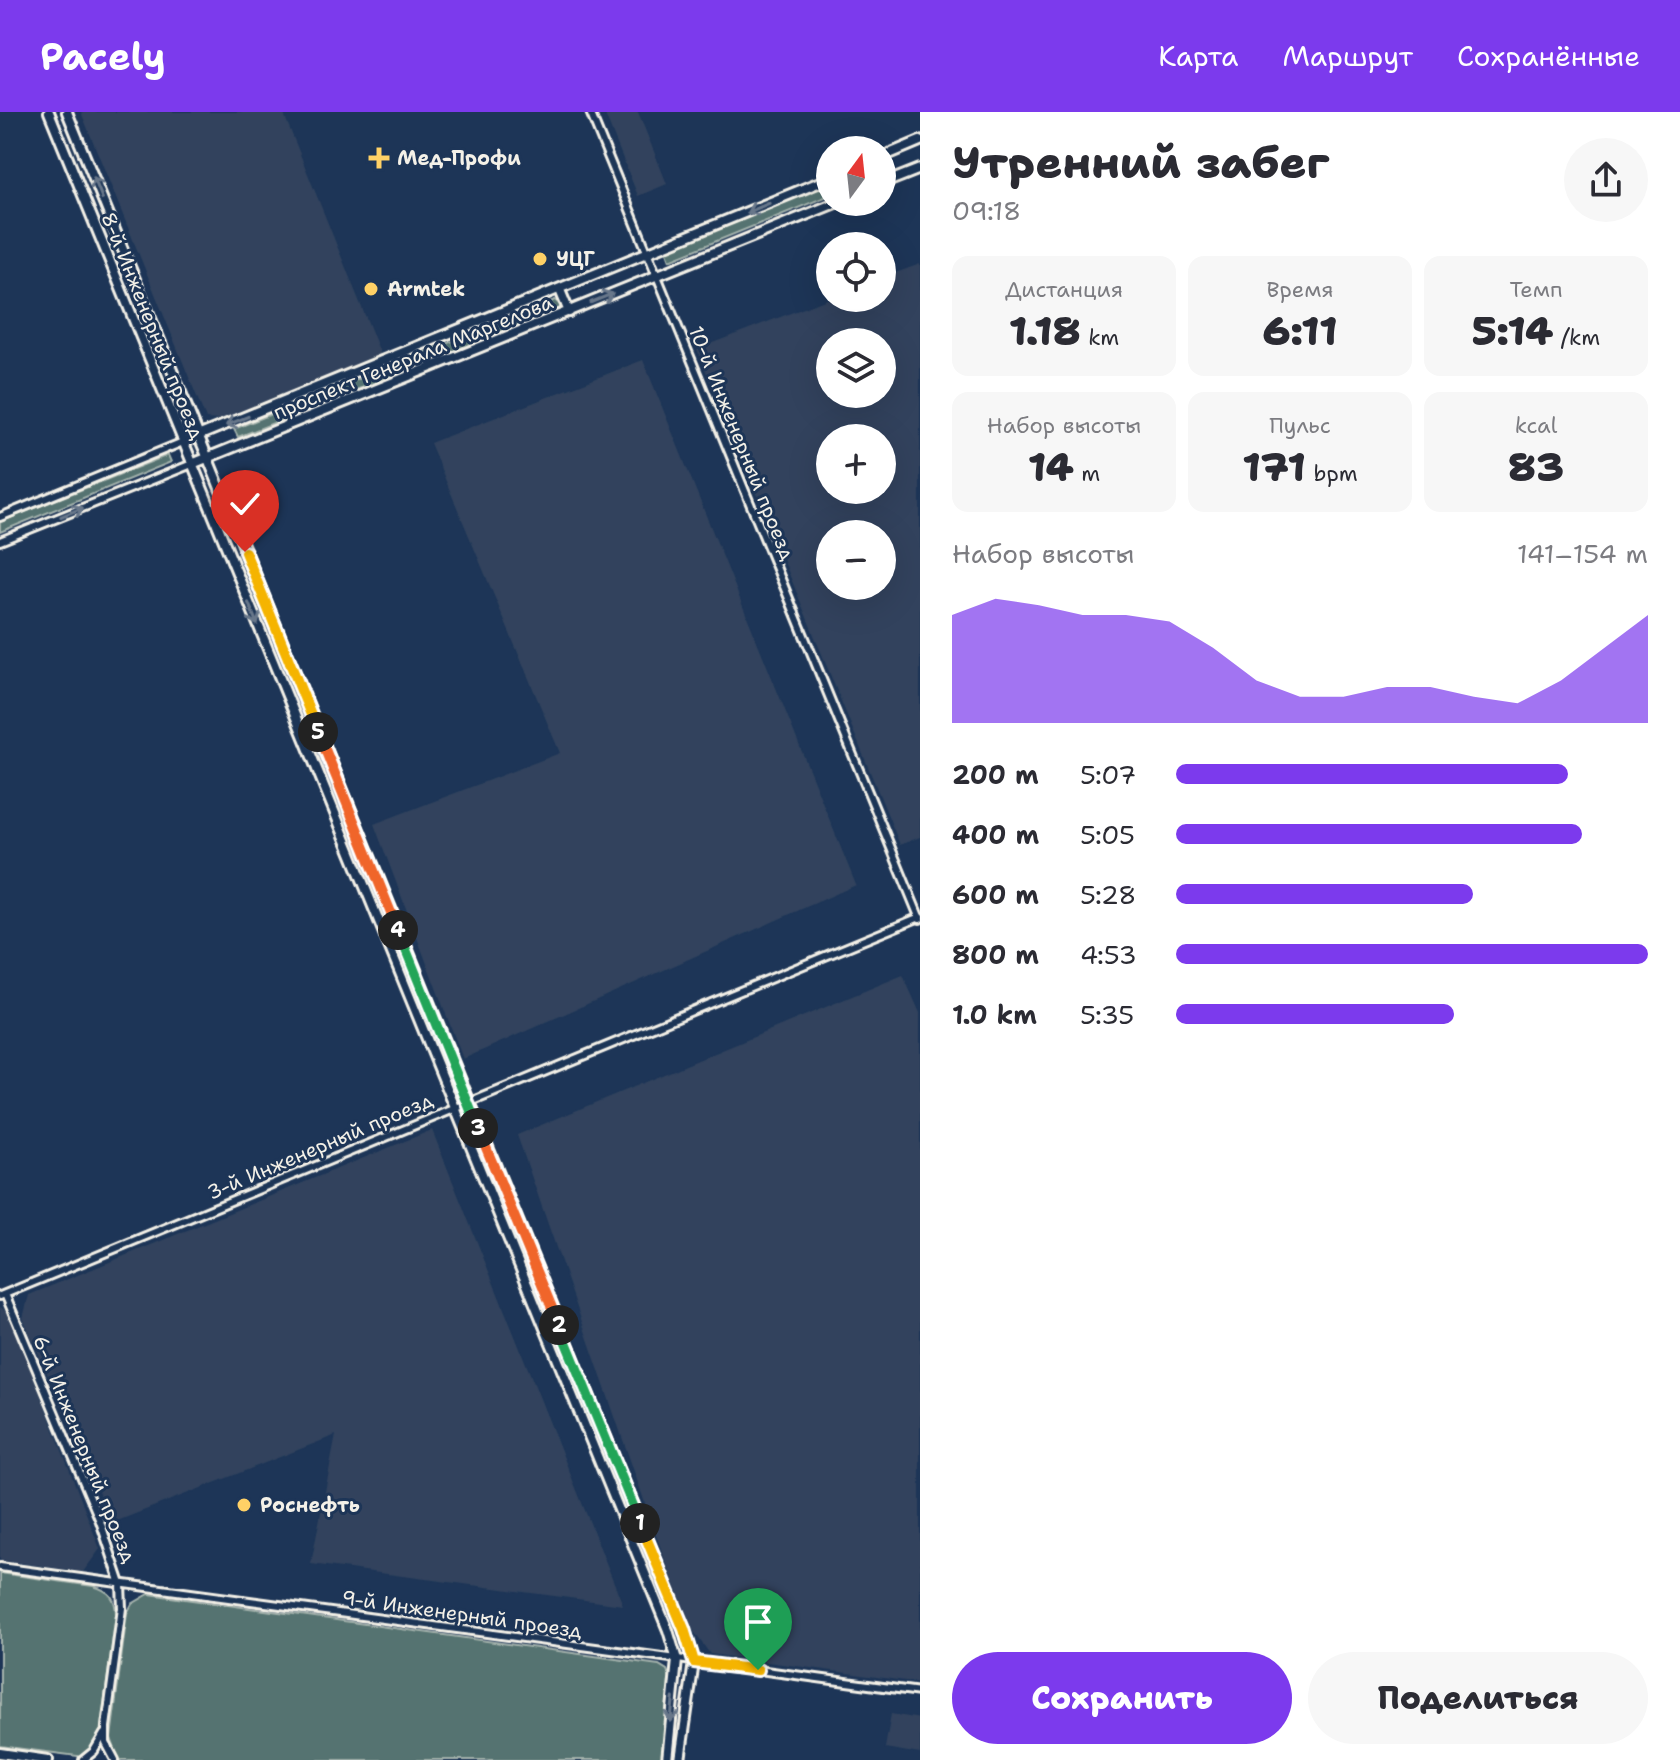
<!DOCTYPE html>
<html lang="ru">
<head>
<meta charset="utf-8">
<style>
	body { margin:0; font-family:"Shantell Sans",sans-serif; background:#f7f7f7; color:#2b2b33; height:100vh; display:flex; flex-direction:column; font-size:30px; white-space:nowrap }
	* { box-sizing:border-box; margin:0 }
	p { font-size:26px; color:#7c7c81 }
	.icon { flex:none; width:44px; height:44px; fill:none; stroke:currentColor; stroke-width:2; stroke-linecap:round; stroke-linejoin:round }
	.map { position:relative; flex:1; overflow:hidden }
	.sheet { display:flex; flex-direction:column; background:#fff; width:760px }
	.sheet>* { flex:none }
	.needle { width:52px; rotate:15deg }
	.buttons { position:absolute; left:816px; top:24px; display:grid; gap:16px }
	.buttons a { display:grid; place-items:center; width:80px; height:80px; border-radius:50%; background:#fff; box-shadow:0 8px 32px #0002; font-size:40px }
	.pin { position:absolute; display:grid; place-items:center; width:68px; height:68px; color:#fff; margin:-82px -34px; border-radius:50% 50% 50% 0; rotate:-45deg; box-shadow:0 0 8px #0007 }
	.pin .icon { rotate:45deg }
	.km { position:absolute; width:40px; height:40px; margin:-20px; border-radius:50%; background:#222; color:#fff; font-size:22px; line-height:40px; text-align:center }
	.round { display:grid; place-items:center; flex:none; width:84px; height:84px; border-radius:42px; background:#f7f7f7 }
	.overview { display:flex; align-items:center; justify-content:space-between; height:136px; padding:0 32px }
	h1 { font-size:44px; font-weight:800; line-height:60px }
	.stats { display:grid; grid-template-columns:repeat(3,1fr); gap:12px; height:136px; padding:8px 32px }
	.stats div { display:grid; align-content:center; border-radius:16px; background:#f7f7f7; text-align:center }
	.stats b { font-size:40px; font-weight:800 }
	.stats small { font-size:22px; font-weight:400 }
	.stats p { font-size:22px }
	.chart { height:224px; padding:16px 32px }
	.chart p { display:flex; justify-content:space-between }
	.chart svg { width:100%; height:144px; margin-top:8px; fill:#7c3aed; opacity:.7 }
	.button { display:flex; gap:16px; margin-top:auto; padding:16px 32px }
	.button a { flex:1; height:92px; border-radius:48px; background:#7c3aed; color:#fff; font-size:32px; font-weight:800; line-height:92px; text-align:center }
	.button a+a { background:#f7f7f7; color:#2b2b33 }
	ul { padding:0 32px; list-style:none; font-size:26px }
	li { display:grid; grid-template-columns:128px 96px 1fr; align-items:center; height:60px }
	li i { height:20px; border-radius:10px; background:#7c3aed }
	header { display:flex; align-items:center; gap:48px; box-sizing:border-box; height:112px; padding:0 40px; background:#7c3aed; color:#fff }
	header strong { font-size:38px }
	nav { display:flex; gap:44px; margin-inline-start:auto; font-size:28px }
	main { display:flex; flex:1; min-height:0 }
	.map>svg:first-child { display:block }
	.built { fill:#31435d; fill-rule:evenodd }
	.green { fill:#557371; stroke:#a4b2ac; stroke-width:2 }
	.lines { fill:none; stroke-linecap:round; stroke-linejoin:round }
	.street-casing { stroke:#f4f1e8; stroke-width:12 }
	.secondary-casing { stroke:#f4f1e8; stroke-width:14 }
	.street { stroke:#1d3557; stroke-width:6 }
	.secondary { stroke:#1d3557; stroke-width:8 }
	.oneway { stroke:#68778a }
	.split-1-casing { stroke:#fff; stroke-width:16 }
	.split-2-casing { stroke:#fff; stroke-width:16 }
	.split-3-casing { stroke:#fff; stroke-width:16 }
	.split-4-casing { stroke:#fff; stroke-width:16 }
	.split-5-casing { stroke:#fff; stroke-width:16 }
	.split-6-casing { stroke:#fff; stroke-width:16 }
	.split-1 { stroke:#f5b400; stroke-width:10 }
	.split-2 { stroke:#22a559; stroke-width:10 }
	.split-3 { stroke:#f0652b; stroke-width:10 }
	.split-4 { stroke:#22a559; stroke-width:10 }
	.split-5 { stroke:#f0652b; stroke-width:10 }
	.split-6 { stroke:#f5b400; stroke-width:10 }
	.poi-dot { fill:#ffd166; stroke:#1d3557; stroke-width:3 }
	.labels { text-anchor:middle; stroke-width:6; stroke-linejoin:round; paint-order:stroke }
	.poi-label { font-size:20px; font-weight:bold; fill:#f4f1e8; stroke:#1d3557; text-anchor:start }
	.street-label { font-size:20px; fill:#f4f1e8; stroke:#1d3557 }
</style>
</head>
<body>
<header>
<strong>Pacely</strong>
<nav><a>Карта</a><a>Маршрут</a><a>Сохранённые</a></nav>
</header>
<main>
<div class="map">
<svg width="920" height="1648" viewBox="0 0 920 1648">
	<rect width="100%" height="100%" fill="#1d3557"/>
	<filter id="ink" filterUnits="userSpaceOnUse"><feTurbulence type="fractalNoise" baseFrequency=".0125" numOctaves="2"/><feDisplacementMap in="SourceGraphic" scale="16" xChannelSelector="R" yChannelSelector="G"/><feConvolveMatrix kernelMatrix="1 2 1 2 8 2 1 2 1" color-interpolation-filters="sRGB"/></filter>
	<g filter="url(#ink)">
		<path class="built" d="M81,0H283L381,243L218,308L206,307Z
			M604,0H638L667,72L638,84Z
			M920,152V725L900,733L697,237L830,186H882V166ZM830,230H882V282H830ZM882,326V378H830V326ZM882,422V474H830V422Z
			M643,248L856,773L463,947L374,712L560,641L430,331Z
			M903,863L920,901V1571L710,1542L686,1509L517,1023Z
			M432,1018L623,1493L311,1452L336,1323L112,1411L23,1206L29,1183Z
			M0,1195L7,1200L14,1214L100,1437L83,1460L0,1448Z
			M891,1602L920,1607V1642L885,1636Z"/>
		<path class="green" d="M830,72V83L670,148L666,137Z
			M555,188L561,194L559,197L238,325L234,317Z
			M168,343L171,350L0,420V410Z
			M0,1461L93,1474C110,1479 116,1486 116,1503L100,1622L85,1645L0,1634Z
			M149,1482L659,1553L667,1558L672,1570L662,1648H119L111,1626L127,1501L132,1492Z"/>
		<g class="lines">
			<g class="street-casing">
				<path id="street" d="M590,0L920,807
					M0,405L183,330
					M0,429L192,352
					M5,1182L100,1409L121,1472L122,1496L106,1615V1631L115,1648
					M0,1184L920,805
					M0,1455L920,1580
					M83,1648L94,1639L104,1622"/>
			</g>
			<g class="secondary-casing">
				<path id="secondary" d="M49,0L668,1518L677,1548L667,1648
					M67,0L684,1517L694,1550L680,1648
					M882,45L920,29
					M882,72L920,57
					M560,178L569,200
					M183,330L830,66
					M192,352L838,90
					M0,1641L48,1648"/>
			</g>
			<use href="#street" class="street"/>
			<use href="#secondary" class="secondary"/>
		</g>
		<defs><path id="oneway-shaft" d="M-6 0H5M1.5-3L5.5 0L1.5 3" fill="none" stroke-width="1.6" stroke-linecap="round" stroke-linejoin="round" transform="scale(2)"/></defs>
		<g class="oneway">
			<use href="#oneway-shaft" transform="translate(98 76) rotate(-112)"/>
			<use href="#oneway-shaft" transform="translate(758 96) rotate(157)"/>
			<use href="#oneway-shaft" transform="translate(602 186) rotate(-22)"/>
			<use href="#oneway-shaft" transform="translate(237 309) rotate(158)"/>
			<use href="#oneway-shaft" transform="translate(72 400) rotate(-22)"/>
			<use href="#oneway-shaft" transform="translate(253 502) rotate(68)"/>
			<use href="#oneway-shaft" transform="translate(672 1598) rotate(96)"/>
		</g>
	</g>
	<g class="lines" filter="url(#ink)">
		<g class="split-1-casing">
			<path id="split-1" d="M640,1411L684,1517L694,1550L758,1558"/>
		</g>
		<g class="split-2-casing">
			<path id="split-2" d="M559,1213L640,1411"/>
		</g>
		<g class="split-3-casing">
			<path id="split-3" d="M478,1016L559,1213"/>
		</g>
		<g class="split-4-casing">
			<path id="split-4" d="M398,818L478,1016"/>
		</g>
		<g class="split-5-casing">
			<path id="split-5" d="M318,620L398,818"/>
		</g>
		<g class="split-6-casing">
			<path id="split-6" d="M245,440L318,620"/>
		</g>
		<use href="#split-1" class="split-1"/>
		<use href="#split-2" class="split-2"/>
		<use href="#split-3" class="split-3"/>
		<use href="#split-4" class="split-4"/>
		<use href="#split-5" class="split-5"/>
		<use href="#split-6" class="split-6"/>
	</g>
	<g class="poi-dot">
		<path d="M375 34h8v8h8v8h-8v8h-8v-8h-8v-8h8z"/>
		<circle cx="540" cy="147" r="8"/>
		<circle cx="371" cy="177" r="8"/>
		<circle cx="244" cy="1393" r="8"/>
	</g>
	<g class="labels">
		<g class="poi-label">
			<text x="397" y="53">Мед-Профи</text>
			<text x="556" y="154">УЦГ</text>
			<text x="387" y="184">Armtek</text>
			<text x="260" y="1400">Роснефть</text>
		</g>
		<g class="street-label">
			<text transform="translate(153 214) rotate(68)" y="7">8-й Инженерный проезд</text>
			<text transform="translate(413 245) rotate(-22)" y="7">проспект Генерала Маргелова</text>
			<text transform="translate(742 331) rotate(68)" y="7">10-й Инженерный проезд</text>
			<text transform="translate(320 1034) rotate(-23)" y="7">3-й Инженерный проезд</text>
			<text transform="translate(85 1337) rotate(68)" y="7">6-й Инженерный проезд</text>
			<text transform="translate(462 1502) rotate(8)" y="7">9-й Инженерный проезд</text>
		</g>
	</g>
</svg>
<div class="buttons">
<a><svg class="needle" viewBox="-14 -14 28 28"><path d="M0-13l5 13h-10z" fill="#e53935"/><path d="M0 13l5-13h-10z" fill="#7c7c81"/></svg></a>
<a><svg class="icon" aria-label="locate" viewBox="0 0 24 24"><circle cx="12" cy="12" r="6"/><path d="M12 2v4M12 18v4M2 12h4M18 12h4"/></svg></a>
<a><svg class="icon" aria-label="layers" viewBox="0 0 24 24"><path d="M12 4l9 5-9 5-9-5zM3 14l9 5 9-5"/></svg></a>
<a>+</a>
<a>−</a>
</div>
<div class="pin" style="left:758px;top:1558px;background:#1e9e55"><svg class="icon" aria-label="arrive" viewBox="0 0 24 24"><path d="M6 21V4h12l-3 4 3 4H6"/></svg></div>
<div class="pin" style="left:245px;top:440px;background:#d93025"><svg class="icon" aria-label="check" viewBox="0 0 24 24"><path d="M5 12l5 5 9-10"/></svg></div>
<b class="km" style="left:640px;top:1411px">1</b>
<b class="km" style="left:559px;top:1213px">2</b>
<b class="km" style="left:478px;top:1016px">3</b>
<b class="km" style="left:398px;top:818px">4</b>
<b class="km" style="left:318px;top:620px">5</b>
</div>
<section class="sheet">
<div class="overview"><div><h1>Утренний забег</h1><p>09:18</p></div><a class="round"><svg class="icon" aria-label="share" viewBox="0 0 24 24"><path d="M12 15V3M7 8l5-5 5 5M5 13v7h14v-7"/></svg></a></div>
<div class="stats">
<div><p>Дистанция</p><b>1.18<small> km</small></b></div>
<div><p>Время</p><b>6:11</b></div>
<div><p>Темп</p><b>5:14<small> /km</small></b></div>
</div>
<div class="stats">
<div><p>Набор высоты</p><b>14<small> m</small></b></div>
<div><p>Пульс</p><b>171<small> bpm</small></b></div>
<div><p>kcal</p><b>83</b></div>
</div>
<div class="chart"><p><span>Набор высоты</span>141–154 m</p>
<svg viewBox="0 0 160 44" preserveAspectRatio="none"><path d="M0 44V11L10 6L20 8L30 11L40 11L50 13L60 21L70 31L80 36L90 36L100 33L110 33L120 36L130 38L140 31L150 21L160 11V44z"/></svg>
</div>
<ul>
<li><b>200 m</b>5:07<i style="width:83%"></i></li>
<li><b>400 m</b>5:05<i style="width:86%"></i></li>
<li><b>600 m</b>5:28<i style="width:63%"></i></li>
<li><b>800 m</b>4:53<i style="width:100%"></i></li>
<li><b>1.0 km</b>5:35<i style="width:59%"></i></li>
</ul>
<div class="button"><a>Сохранить</a><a>Поделиться</a></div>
</section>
</main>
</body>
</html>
